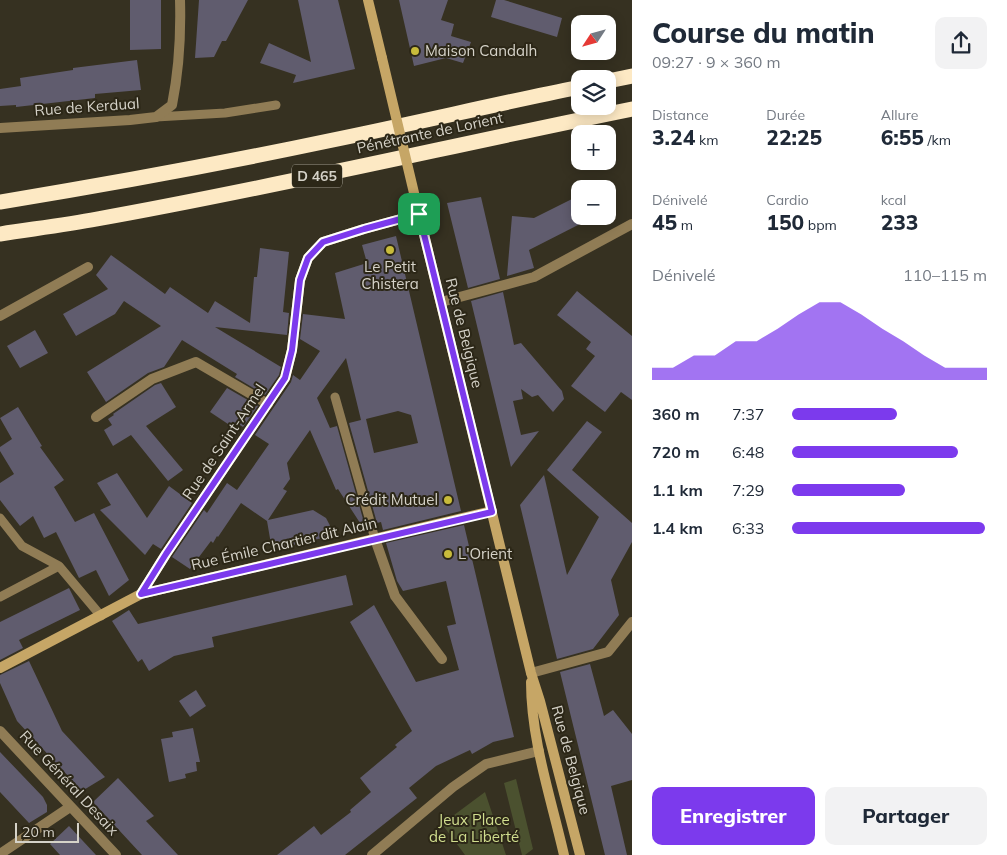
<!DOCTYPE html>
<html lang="fr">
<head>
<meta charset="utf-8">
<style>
	body { margin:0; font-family:Mulish,sans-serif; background:#f2f2f3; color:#1f2937; height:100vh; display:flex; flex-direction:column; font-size:19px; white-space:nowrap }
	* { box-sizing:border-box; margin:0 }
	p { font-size:16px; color:#747a83 }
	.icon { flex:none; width:28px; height:28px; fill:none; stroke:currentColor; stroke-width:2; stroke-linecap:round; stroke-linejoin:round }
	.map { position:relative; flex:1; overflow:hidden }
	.sheet { display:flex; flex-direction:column; background:#fff; width:375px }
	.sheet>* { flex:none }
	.needle { width:32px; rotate:234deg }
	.fabs { position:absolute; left:571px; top:15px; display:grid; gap:10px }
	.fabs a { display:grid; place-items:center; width:45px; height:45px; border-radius:10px; background:#fff; box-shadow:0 2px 12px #0003; font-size:25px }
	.scale { position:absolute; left:15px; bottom:12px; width:64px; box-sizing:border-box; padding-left:5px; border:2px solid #d5d2c8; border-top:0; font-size:14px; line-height:18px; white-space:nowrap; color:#d5d2c8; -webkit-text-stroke:4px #2c2717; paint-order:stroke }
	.pin { position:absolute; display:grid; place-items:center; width:42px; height:42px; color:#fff; margin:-21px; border-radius:10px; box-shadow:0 2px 8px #0006 }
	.round { display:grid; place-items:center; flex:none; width:52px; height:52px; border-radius:10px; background:#f2f2f3 }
	.head { display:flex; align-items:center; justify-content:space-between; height:85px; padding:0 20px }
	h1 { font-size:28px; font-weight:800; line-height:38px }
	.stats { display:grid; grid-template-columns:repeat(3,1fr); gap:8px; height:85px; padding:5px 20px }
	.stats div { display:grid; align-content:center }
	.stats b { font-size:21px; font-weight:800 }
	.stats small { font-size:14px; font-weight:400 }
	.stats p { font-size:14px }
	.chart { height:140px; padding:10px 20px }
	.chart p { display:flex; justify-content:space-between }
	.chart svg { width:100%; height:90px; margin-top:5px; fill:#7c3aed; opacity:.7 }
	.primary-button { display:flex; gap:10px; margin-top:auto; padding:10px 20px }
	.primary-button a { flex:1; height:58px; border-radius:10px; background:#7c3aed; color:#fff; font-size:20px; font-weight:800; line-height:58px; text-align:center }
	.primary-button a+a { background:#f2f2f3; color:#1f2937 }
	ul { padding:0 20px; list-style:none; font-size:16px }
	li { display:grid; grid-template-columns:80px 60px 1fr; align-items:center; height:38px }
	li i { height:12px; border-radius:6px; background:#7c3aed }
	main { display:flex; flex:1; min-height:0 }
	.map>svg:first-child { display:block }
	.green { fill:#4b512f }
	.building { fill:#605c6e; fill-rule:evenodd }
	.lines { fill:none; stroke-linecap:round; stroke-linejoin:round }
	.lane { stroke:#907c55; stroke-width:9 }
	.street { stroke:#907c55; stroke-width:10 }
	.secondary { stroke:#c6a666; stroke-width:10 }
	.highway { stroke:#fde9c4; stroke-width:15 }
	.secondary-bridge { stroke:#c6a666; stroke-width:10 }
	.route-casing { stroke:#fff; stroke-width:10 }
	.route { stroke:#7c3aed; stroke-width:6 }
	.poi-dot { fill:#c8bb3b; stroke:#2c2717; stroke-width:2 }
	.labels { text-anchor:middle; stroke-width:4; stroke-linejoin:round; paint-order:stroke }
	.shield { fill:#2c2717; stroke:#a29f93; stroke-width:1 }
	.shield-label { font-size:14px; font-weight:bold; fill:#d5d2c8 }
	.poi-label { font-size:15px; fill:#d5d2c8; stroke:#2c2717; text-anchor:start }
	.street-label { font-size:15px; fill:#d5d2c8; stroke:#2c2717 }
	.park-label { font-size:15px; fill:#d0dd8e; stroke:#2c2717 }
</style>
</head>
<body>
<main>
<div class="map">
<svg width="632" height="855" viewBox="0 0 632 855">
	<rect width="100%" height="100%" fill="#363121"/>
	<path class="green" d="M516,779L533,849L525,855H522L504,783Z
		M485,792L506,855H465L442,824Z"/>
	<path class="building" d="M130,0H161V49L130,50Z
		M199,0H248L226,41H222L214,57L195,58Z
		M298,0H338L355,69L293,83L296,75L260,63L269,43L311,62Z
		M399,0H448L441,20L454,24L451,36L471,42L463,63L446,58L414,66Z
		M496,0H504L562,18L557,37L491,17Z
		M137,60L141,90L95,94V98L16,107V105L0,106V89L21,86L20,78L73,70V68Z
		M580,195V224L529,250L534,268L507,276L512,216L534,218Z
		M481,197L500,279L468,288L447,203Z
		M396,236L461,511L383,530L381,522L377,523L349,423L361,420L346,358L317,398L330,428L337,426L365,526H362L338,489L336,490L310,430L287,463L290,479L283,489L287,491L268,520L313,510L326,518L335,535L272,550L267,521L241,503L218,537L217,536L213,543L211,541L190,569L172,557L204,510L207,513L227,483L237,490L269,444L255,435L291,382L293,375L300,380L320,351L300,339L303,314L345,319L335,273L367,263L362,245ZM398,411L411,415L418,443L374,453L366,419Z
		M260,248L289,252L283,312L289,313L287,335L215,327L281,367L279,375L265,395L235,377L237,374L182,340L164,367L148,373L106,402L87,372L161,326L124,301L115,314L76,336L63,314L108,289L96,275L111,255L165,294L170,287L208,313L215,301L250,323L254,277H257Z
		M577,291L632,336V400L621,392L605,412L571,386L595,356L586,349L591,342L557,315Z
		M503,292L514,345L521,343L562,391L564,399L553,412L538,395L532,397L521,389L523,399L513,401L521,435L539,431L511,467L471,301Z
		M35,330L48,353L20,368L7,346Z
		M161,383L176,407L146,426L183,470L168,481L131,435L113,446L104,430L112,425L108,419L114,415L113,414L155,385Z
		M227,388L258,406L243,427L237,423L234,428L210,412Z
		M18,407L42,446L40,447L64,480L54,487L75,522L94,513L129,580L109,596L96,570L79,578L56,532L44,538L33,516L20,526L0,500V483L14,474L0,451V447L12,439L0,418Z
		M587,421L602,432L572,470L632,523V542L611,580L619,615L593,649L557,659L520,505L544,475L567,575L599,517L547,470Z
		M117,473L147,518L169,486L192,503L161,549L153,544L145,555L100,510L111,505L97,483Z
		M464,525L514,737L493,742L472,754L470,750L436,766L409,788L417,798L345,855H277L314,826L321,835L351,812L350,810L371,792L360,778L397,747L395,745L412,731L350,622L374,605L416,682L459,670L447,626L456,624L446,581L403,591L397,581L386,543Z
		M346,575L353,605L212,637L214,647L174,656L149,671L142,659L138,662L112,621L129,610L138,624Z
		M69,588L80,610L19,640L23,648L0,660V622Z
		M29,661L62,731L105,777L82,791L17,721L0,683V675Z
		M590,664L604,716L613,710L632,734V780L611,786L627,855H605L560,672Z
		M196,690L206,706L190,717L179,701Z
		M193,728L200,762H196L197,771L185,774L186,778L169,782L161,739L173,737L172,732Z
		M0,752L43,797L47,805V812L29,823L0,792Z
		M118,778L154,816L146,821L178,855H142L93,802Z
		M69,826L96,855H60L50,844Z"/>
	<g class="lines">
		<path class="lane" d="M156,117L225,113L276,105
			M335,397L375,539
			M0,518L22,546L59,566L101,616
			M0,597L59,566"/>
		<path class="street" d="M0,128L130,120L156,117L172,105C179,70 181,35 180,0
			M441,302L534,277L632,224
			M0,316L88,267
			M96,417L152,379L196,362L268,404
			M375,539L395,596L442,659
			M531,673L608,652L632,622
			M0,731L116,855
			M0,854L70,807
			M372,855L453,787L486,764L539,751"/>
		<path class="secondary" d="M368,0L382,58
			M141,594L492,511
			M0,668L141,594L166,554L285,378L292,350L300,280L308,258L323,242L364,229L419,214L531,673L540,701L580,855
			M531,682C531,740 551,798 564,855"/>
		<path class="highway" d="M608,81L632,76
			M0,202C110,184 219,164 328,141C412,124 496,104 580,87
			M0,234C32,229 65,225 97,219C277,187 454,145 632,109"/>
		<path class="secondary-bridge" d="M382,58L419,214"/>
	</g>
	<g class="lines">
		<g class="route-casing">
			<path id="route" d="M419,214L492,512L141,594L166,554L285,378L292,350L300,280L308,258L323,242L364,229Z"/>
		</g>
		<use href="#route" class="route"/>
	</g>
	<g class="poi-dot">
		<circle cx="415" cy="51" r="5"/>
		<circle cx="390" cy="250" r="5"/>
		<circle cx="448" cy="500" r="5"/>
		<circle cx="448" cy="554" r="5"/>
	</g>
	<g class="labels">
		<rect class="shield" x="292" y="164.5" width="50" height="23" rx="4"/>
		<g class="shield-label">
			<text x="317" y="181">D 465</text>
		</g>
		<g class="poi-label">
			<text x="425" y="56">Maison Candalh</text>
			<text x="390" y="272" text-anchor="middle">Le Petit<tspan x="390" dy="17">Chistera</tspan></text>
			<text x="438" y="505" text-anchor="end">Crédit Mutuel</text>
			<text x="458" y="559">L'Orient</text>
		</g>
		<g class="street-label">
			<text transform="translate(87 107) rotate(-4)" y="5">Rue de Kerdual</text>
			<text transform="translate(430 133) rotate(-12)" y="5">Pénétrante de Lorient</text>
			<text transform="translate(464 333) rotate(76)" y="5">Rue de Belgique</text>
			<text transform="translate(224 442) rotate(-56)" y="5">Rue de Saint-Armel</text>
			<text transform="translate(284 544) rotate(-13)" y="5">Rue Émile Chartier dit Alain</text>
			<text transform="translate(571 760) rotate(75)" y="5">Rue de Belgique</text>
			<text transform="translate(69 783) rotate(47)" y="5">Rue Général Desaix</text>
		</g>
		<g class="park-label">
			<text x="474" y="825">Jeux Place<tspan x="474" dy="17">de La Liberté</tspan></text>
		</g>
	</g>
</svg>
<div class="fabs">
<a><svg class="needle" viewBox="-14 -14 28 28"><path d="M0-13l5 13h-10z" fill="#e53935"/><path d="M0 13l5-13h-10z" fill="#747a83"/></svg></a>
<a><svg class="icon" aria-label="layers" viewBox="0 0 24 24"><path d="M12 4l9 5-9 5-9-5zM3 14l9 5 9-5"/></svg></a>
<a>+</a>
<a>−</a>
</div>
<div class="scale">20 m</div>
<div class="pin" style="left:419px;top:214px;background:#1e9e55"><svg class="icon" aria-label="arrive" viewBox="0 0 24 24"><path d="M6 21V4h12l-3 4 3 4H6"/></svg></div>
</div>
<section class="sheet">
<div class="head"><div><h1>Course du matin</h1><p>09:27 · 9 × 360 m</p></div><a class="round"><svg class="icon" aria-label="share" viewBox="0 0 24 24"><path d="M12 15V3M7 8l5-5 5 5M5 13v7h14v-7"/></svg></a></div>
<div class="stats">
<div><p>Distance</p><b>3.24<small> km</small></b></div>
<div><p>Durée</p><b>22:25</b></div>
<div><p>Allure</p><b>6:55<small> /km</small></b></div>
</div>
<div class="stats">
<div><p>Dénivelé</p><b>45<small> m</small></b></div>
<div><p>Cardio</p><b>150<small> bpm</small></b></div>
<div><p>kcal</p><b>233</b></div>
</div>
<div class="chart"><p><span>Dénivelé</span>110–115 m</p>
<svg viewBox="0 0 160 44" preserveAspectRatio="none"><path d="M0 44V38L10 38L20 32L30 32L40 25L50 25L60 19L70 12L80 6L90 6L100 12L110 19L120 25L130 32L140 38L150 38L160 38V44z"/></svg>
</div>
<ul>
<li><b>360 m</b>7:37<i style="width:54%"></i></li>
<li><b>720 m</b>6:48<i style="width:85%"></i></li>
<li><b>1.1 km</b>7:29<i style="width:58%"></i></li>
<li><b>1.4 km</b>6:33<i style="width:99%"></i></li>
</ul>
<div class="primary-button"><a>Enregistrer</a><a>Partager</a></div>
</section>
</main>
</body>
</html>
